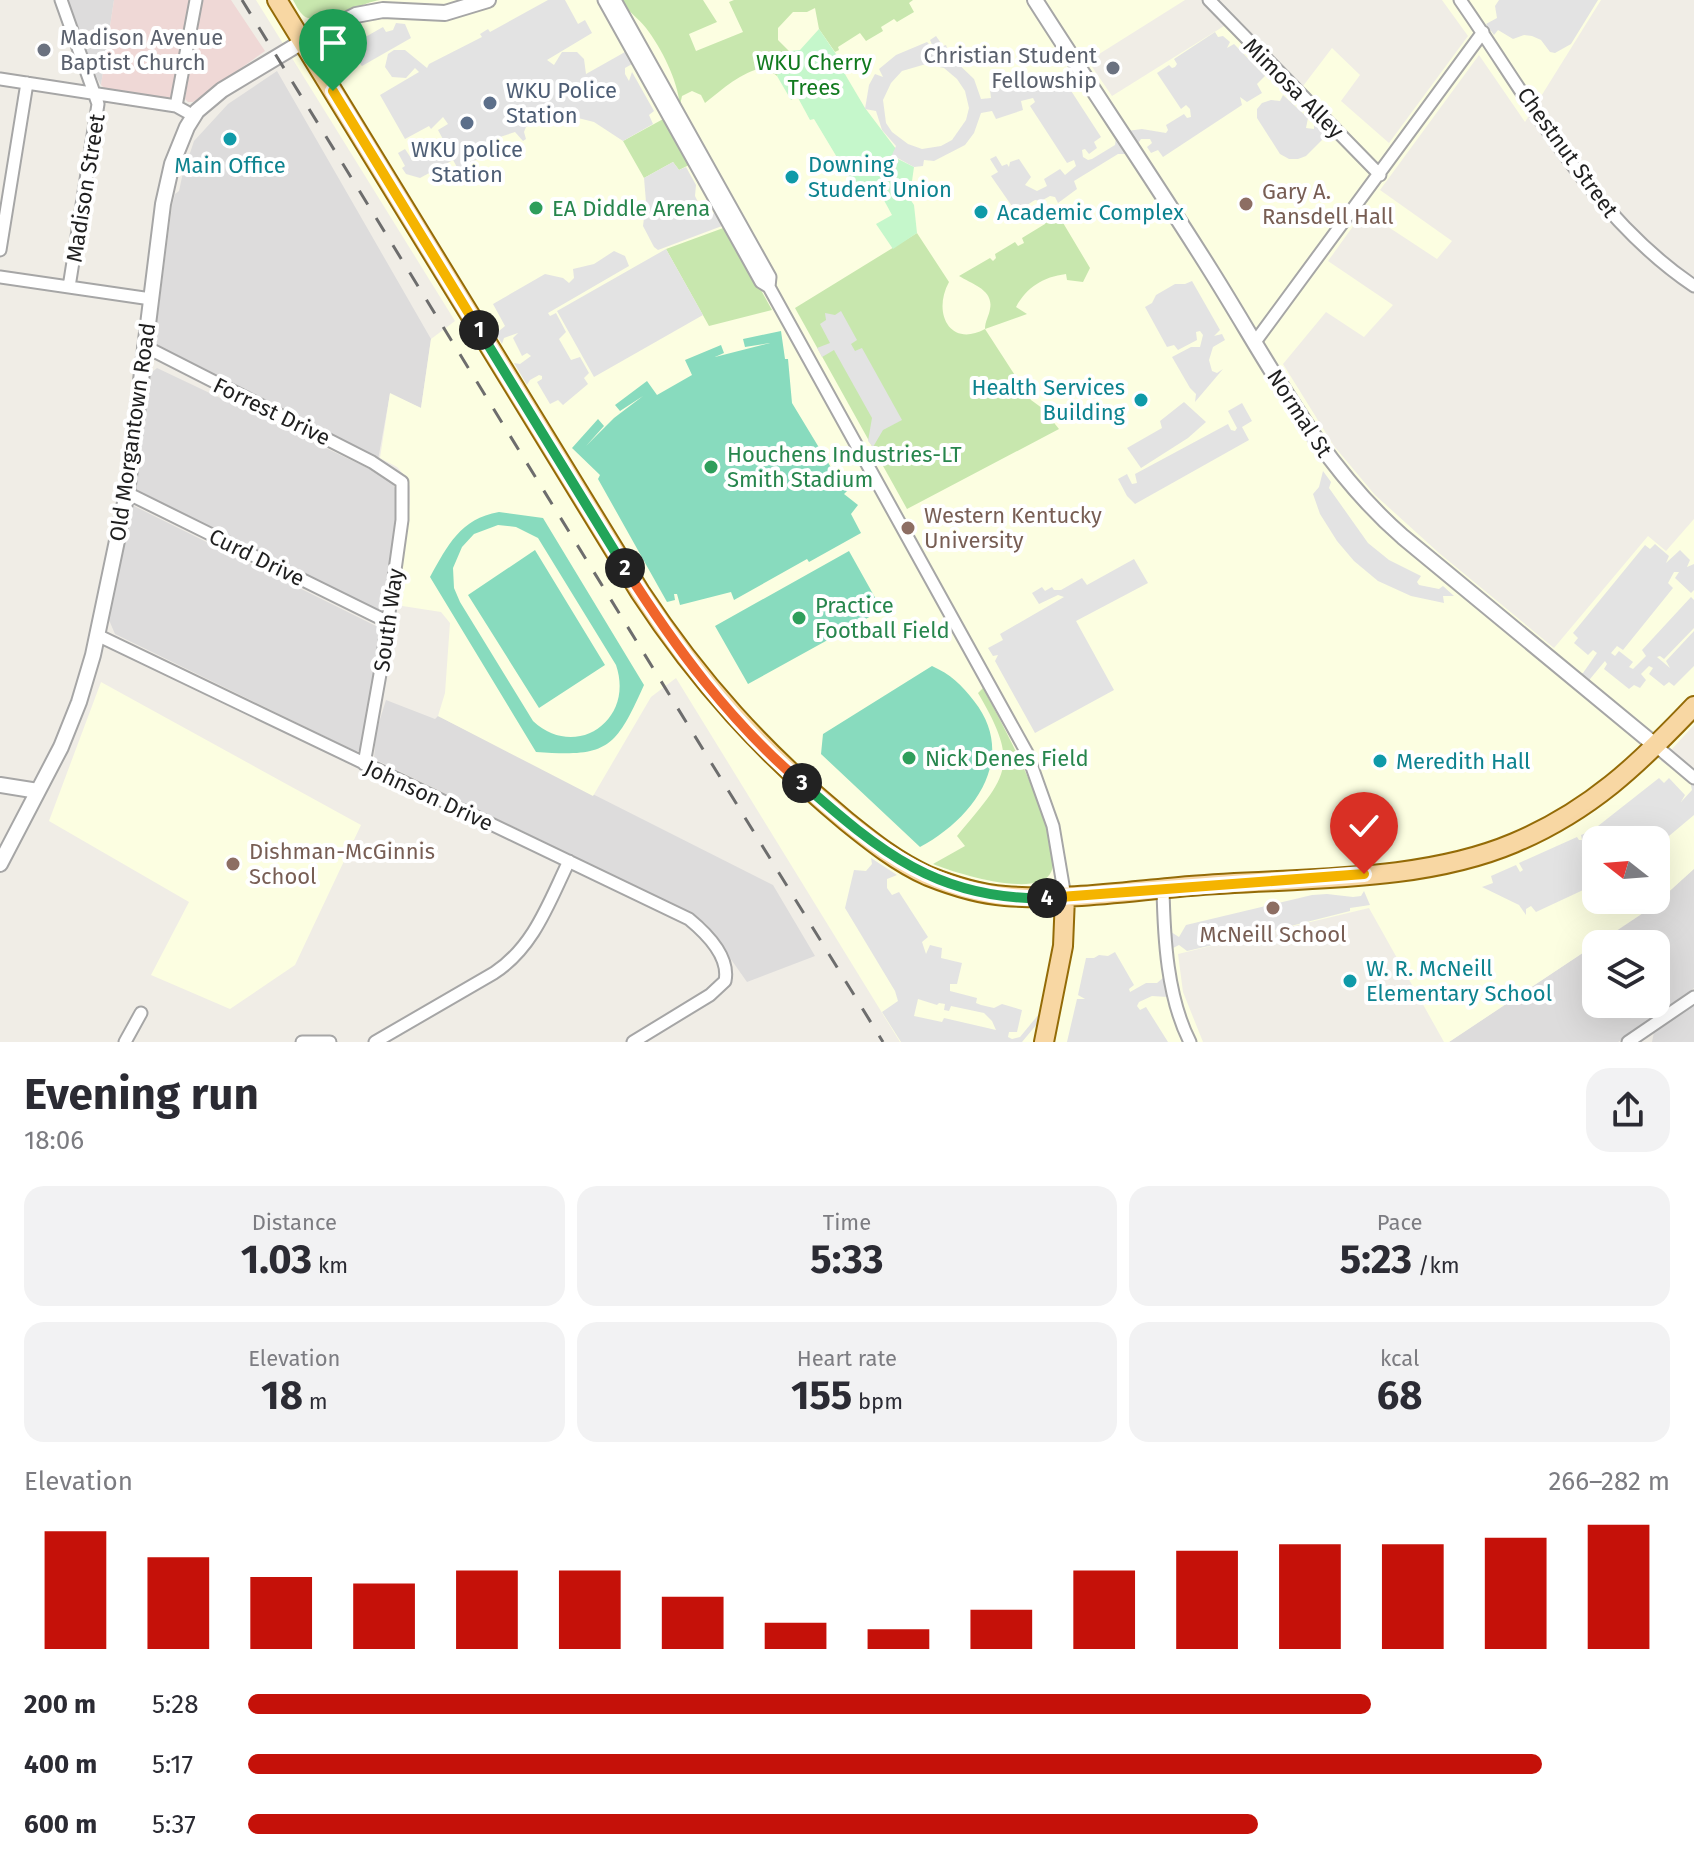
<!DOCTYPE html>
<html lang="en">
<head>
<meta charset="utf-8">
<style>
	body { margin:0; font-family:"Fira Sans",sans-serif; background:#f2f2f3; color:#2b2b33; height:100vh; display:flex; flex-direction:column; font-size:30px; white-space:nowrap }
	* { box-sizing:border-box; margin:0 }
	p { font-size:26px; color:#7c7c81 }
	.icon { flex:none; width:44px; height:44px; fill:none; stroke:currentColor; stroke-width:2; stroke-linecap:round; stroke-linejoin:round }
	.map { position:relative; height:1042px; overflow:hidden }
	.details { display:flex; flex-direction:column; background:#fff; flex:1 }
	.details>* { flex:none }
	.needle { width:52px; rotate:287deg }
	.fabs { position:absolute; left:1582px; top:826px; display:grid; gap:16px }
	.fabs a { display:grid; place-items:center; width:88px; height:88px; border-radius:16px; background:#fff; box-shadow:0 8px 32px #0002; font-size:40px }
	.pin { position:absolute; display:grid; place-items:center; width:68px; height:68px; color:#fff; margin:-82px -34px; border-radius:50% 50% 50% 0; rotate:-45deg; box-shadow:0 0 8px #0007 }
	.pin .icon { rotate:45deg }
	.km { position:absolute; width:40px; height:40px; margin:-20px; border-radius:50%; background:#222; color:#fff; font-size:22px; line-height:40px; text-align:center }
	.round { display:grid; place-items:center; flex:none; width:84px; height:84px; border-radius:24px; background:#f2f2f3 }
	.head { display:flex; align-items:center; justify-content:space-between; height:136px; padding:0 24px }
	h1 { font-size:44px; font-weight:700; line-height:60px }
	.stats { display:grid; grid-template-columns:repeat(3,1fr); gap:12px; height:136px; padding:8px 24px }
	.stats div { display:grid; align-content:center; border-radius:20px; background:#f2f2f3; text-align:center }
	.stats b { font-size:40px; font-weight:700 }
	.stats small { font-size:22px; font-weight:400 }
	.stats p { font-size:22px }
	.chart { height:224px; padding:16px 24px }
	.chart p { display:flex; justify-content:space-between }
	.chart svg { width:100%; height:144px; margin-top:8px; stroke:#c51109; stroke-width:6 }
	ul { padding:0 24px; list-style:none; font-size:26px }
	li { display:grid; grid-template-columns:128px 96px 1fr; align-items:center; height:60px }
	li i { height:20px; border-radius:10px; background:#c51109 }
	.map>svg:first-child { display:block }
	.residential { fill:#dddcdc }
	.commercial { fill:#efd8d6 }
	.education { fill:#fcfee1; fill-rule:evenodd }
	.grass { fill:#c8e7ae }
	.park { fill:#c5f7cb }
	.pitch { fill:#88dbbe; fill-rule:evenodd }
	.parking { fill:#e3e3e3; fill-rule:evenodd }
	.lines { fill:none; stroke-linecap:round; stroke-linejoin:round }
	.minor-casing { stroke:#a6a6a6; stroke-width:15 }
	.tertiary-casing { stroke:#a6a6a6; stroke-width:18 }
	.primary-casing { stroke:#946b07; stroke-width:22 }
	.minor { stroke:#fff; stroke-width:11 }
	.tertiary { stroke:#fff; stroke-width:14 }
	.primary { stroke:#f8d7a3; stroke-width:18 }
	.rail { stroke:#6d6d6d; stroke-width:3; stroke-dasharray:16 16; stroke-linecap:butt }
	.split-1-casing { stroke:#fff; stroke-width:16 }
	.split-2-casing { stroke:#fff; stroke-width:16 }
	.split-3-casing { stroke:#fff; stroke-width:16 }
	.split-4-casing { stroke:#fff; stroke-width:16 }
	.split-5-casing { stroke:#fff; stroke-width:16 }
	.split-1 { stroke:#f5b400; stroke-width:10 }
	.split-2 { stroke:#22a559; stroke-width:10 }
	.split-3 { stroke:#f0652b; stroke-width:10 }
	.split-4 { stroke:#22a559; stroke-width:10 }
	.split-5 { stroke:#f5b400; stroke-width:10 }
	.worship-dot { fill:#6b7280; stroke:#fff; stroke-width:3 }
	.service-dot { fill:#5c6f8a; stroke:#fff; stroke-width:3 }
	.culture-dot { fill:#0f9aa8; stroke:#fff; stroke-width:3 }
	.education-dot { fill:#8d6e63; stroke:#fff; stroke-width:3 }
	.leisure-dot { fill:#2e9e5b; stroke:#fff; stroke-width:3 }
	.labels { text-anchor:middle; stroke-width:8; stroke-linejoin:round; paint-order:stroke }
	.worship-label { font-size:22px; fill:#5b616d; stroke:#fff; text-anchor:start }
	.park-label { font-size:22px; fill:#117a1e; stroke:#fff }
	.street-label { font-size:22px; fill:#1f1f1f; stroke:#fff }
	.service-label { font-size:22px; fill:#4e5e75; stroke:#fff; text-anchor:start }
	.culture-label { font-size:22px; fill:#0d838f; stroke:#fff; text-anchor:start }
	.education-label { font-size:22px; fill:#785e54; stroke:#fff; text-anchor:start }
	.leisure-label { font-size:22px; fill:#27864d; stroke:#fff; text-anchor:start }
</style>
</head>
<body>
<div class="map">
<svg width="1694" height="1042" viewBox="0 0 1694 1042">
	<rect width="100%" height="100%" fill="#f0ede6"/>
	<path class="residential" d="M65,0H114L101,85L97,78Z
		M277,71L431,339L421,408L390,394L378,460L157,351L154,344L172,206L175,194L179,191L182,177L194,141L228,104Z
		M157,368L391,479L400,500L384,614L380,615L140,495L135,488L151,373Z
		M132,505L380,628L362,748L357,752L115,634L109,620L128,509Z
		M386,700L435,719L438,716L773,885L815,956L747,982L706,924L695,915L374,759L376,732Z
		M1694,868V988L1635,1030L1618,1042H1449L1596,944V1004H1656V944H1597L1652,907Z
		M1694,1001V1042H1652L1654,1032Z"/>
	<path class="commercial" d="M114,0H193L173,100L106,90L101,85Z
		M201,0H231L265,51L193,102H188L185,99Z"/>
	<path class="education" d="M256,0H1185L1088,61L1112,96L1232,21L1300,90L1332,48L1360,75L1341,101L1389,143L1468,36L1442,0H1601L1525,122L1479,55L1380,190L1452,241L1437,259L1364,211L1328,261L1393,305L1364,337L1326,312L1283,364L1334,446L1375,495L1439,553L1554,648L1648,536L1666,551L1694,519V725L1661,761L1694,783V869L1652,907L1449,1042H1444L1369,908L1178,954L1183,992L1203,1042H900L676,678L651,697L593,796L438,716L445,693L450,623L441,612L396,605L410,503V487L406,477L397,467L380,458L390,393L421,408L431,339L455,321ZM1596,840H1656V900H1596Z
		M101,682L361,825L295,965L230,1009L151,975L189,902L49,821Z"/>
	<path class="grass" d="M293,0H380C361,3 316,26 304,16C299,12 296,5 293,0Z
		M619,0H703L717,22L689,34L696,51L743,32L729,2L734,0H913L909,3L914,12L897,22L894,19L881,27L883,31L866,41L860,33L838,47L839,50L835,52L819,29L815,8L807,12H793L778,28V40L789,51L777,76L765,67C741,72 724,88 705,103L701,95L692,91L682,96L680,105C677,79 662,49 646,28C638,18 627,10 619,0Z
		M665,118L691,164L679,170L673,162L644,178L623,141Z
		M1053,206L1090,268L1083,282L1067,280L1066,274C1043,277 1027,287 1016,307L1027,314L985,329L1031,400L1042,408L1059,429L907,509L795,308L917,233L949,282C932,313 950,348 985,329C985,321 989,316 990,309C994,290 972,284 959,276L990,258L993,261L996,258L995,254L1015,242L1018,246L1024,243L1022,238L1045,224L1039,213Z
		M726,227L772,310L709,326L666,249Z
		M983,688C999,717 1069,846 1050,874C1035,898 955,873 933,864L965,846L957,836C1007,776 1021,766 978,693Z"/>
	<path class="park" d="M819,29L838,57L836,59L865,108L896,149L892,156L914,167L911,188L913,192L908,196L914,205L917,233L893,249L876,224L892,215L879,191L862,199L814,119L810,120L797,96L791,100L777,76L789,51L800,50Z"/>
	<path class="pitch" d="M781,331L785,359H788L792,403L835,474L850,488L844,494L858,505L851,514L861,533L809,562L807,559L734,600L731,592L680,605L677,594H674L675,600L667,602L598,479L600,475L572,448L598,419L604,426L586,446L614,418L643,396L620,411L615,405L647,381L657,395L692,375L685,360L721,345L724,353L715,357L770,343L745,347L743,339Z
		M499,512L543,518L644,685C615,750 607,757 536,752L430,577C448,545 460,519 499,512ZM498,525L516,527L538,538L616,665C635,720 576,761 533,721L460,602L454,588L453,568L462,547L474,534Z
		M535,550L605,665L539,708L468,595Z
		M849,551L882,610L748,684L715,626Z
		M932,666C950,674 962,685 974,701C1019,758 973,819 920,847L821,754L823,734Z"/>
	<path class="parking" d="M548,0H565L578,24L585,20L592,33L547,60L554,65L562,52H577L584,59L586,74L625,52L632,64L625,68V74L629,81L632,72L654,111L649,115L653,124L623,141L594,122L578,118L576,123L559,121L552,115L526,127L524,132L526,139L523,141L515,132L497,138L498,149L458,169L453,160L420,178L406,174L402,168L405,166L398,153L405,149L413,161L445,143L438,130L448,124L443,117L431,129L429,126L405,139L380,95L419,72L415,68L406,78L392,77L385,67L388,54L394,50H405L427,68L429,64L482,37L480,34L488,29L490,32Z
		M1499,0H1598L1571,44L1555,53L1550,52L1541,40L1532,36L1524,35L1513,39L1498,30L1494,35L1486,24L1497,18L1495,6Z
		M396,23L405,24L411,38L362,66L357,60L352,64L354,70L345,75L337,63L341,60L337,53L383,27L386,32L393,30Z
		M1215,32L1218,37L1223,36L1230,42L1227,48L1234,44L1265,76L1257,84L1262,93L1247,102L1240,97L1242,105L1163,157L1158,150L1151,153L1147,147L1152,143L1150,139H1141L1136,146L1127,131L1142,129L1166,133L1168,130L1166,125L1184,114L1187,118L1191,117L1190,109L1186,105L1181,109L1157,73L1169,65L1172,68L1175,67L1177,64L1174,59Z
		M936,36L943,46L946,45L950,56L974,79L981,99L991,98L990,90L1015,83L1019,91L1038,86L1057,88L1066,83L1101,137L1094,142L1097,148L1089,154L1085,149L1082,150L1083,157L1088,160L1092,159L1115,145L1116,138L1127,154H1118L1074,181L1077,189L1058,203L1055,197L1050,196L1041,201L1035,200L1016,212L991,176L998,172L990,159L996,156L1002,166L1007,164L1009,167L1010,162L1019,159L1031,177L1025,185L1037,191L1047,186L1044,179L1060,169L1065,175L1076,166L1074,160L1067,163L1030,106L1035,102L1033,98L1021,101L1023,110L996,119L992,111L981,113L974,133L965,145L934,161L924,160L923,166L914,167L892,155L896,146L882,130L876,111L865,109L869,85L875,74L883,77L879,69L896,55L927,42L934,49L930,40ZM926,64L944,68L957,79L965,91L969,108L966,120L952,140L941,146L922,149L908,144L892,132L886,123L883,100L891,83L902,71Z
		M1283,95L1308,118L1306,128L1314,129V121L1331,138H1324L1306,156L1298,159H1289L1280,154L1257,118V109L1262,103L1271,100L1280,101Z
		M673,162L679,170L686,167L696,185L695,196L705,216L715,213L722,226L658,250L654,247L643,226L646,202L644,178Z
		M666,249L703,315L594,377L557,311Z
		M614,251L625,256L629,266L548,313L550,316L556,313L566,332L559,339L571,360L580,357L589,373L584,378L588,384L563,405L558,400L550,404L537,382L542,379V376L539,375L530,380L527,385L514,363L520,364L531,356L527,353L522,356L513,338L518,333L504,338L502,344L493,329L499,331L505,326L493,304L545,274L563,278L569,283L574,278L573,269L594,264Z
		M1192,281L1220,330L1214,336L1222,334L1225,340L1213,347L1209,360L1212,371L1217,373L1223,369L1195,402L1196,394L1190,388L1172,357L1191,347H1200L1203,335L1200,331L1196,332L1197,340L1178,350L1174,345L1167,347L1145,307L1152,303L1156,295L1175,284H1185Z
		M841,311L857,340L851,344L855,351L862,348L902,420L883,430L873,447L868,441L872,418L834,350L822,357L817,348L830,343L820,324L826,320L825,313L835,315Z
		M1184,402L1206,422L1188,438L1141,468L1127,448L1162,428L1160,421Z
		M1242,403L1252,421L1242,427L1249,440L1135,504L1127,496L1118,479L1127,474L1132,484L1137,483L1135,474L1228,424L1231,430L1235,431L1237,428L1228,411Z
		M1323,471L1331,482L1329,488L1368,543L1389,560L1421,576L1417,582L1419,585L1439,589L1443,586L1454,596H1443L1444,603L1411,596L1378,581L1354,561L1337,541L1320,514L1313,494L1319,487Z
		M1655,544L1669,556L1666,563L1680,550L1690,560L1687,567L1694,564V590L1691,593L1675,578L1679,572H1674L1668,583L1673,588L1623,650L1617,646L1611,653L1615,656L1619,651L1633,662L1629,667L1633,669L1646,656L1642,650L1691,597L1694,600V628L1664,659L1660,656L1657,657L1670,668L1666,661L1694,631V666L1674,686L1669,682L1664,686L1649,674L1653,668L1649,666L1641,674L1646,680L1640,688L1634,685L1629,689L1604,669L1607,664L1605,661L1590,679V684L1578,674L1583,673L1597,653L1593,650L1588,655L1574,643L1578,638L1573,633L1645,545L1650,549Z
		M1134,559L1148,583L1076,621L1114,690L1035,733L995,661L998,655L993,656L988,648L1003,640L1000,634L1064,597L1058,595L1039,604L1032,593L1042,587L1045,591L1052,587L1054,590H1061L1082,578L1087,585Z
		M1659,778L1664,783L1669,778L1685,795L1681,802L1692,790L1690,781L1694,784V815L1663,841L1656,836L1659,843L1656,846V840H1596V884L1536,912L1531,906L1526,909V915L1519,905L1482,887L1493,883L1491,876L1516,865L1520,872L1523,870L1519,863L1577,837L1579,840H1582L1581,835L1595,829L1598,832L1600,829L1598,826Z
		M871,858L897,875L887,879V888L892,895L899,892L928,937L922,942L926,954L930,945L942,948L941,958L962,963L957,984H950V991L977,998L976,1003L981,1005L994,1008L1002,1004L1022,1010L1017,1032H1009L1008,1037L1012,1039L1020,1037L1039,1014L1037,1024L1022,1042H901L882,1012L898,1001L895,991L845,908L854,870L866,871L872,864ZM918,999L937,1005L939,1003L945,1004L944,1010L949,1011L951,1006L984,1013L992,1021L996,1030L944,1018L942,1022L914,1016Z
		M1364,891L1370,905L1350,908V911L1223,943L1219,937L1218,944L1187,951L1179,945L1173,948L1171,932L1179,937L1186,925L1312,895L1327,894L1353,897L1361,896Z
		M1115,952L1134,985L1129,989L1130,992L1146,983H1157L1164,977L1168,997L1152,996L1139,1002L1137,1006L1140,1010L1146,1007L1168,1042H1067L1077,999H1085L1078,995L1086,958H1094L1099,955L1108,956Z"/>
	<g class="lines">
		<g class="minor-casing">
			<path id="minor" d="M61,0L98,104L69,287
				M604,0L761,282L769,287L1027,753L1053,826L1065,897
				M615,0L770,277L769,287
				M1209,0L1380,175
				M1460,0C1530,100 1591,217 1694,286
				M0,79L176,106L194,116
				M176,106L196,0
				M0,250L27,83
				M0,277L151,299
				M1255,342L1483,32
				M144,346L372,462L402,482V520L382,663L364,764
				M127,493L388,622
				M97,635L689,919C706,933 730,957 725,981L710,995L633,1042
				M1656,746L1694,778
				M1163,888C1164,938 1167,997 1190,1042
				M125,1042L141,1013
				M302,1042H330
				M375,1042L494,973C534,947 549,902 569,861
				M1628,1042L1694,997"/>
		</g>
		<g class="tertiary-casing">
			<path id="tertiary" d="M1035,0C1093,91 1154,180 1211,271C1270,365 1319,464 1403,537L1656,746
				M0,785L38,791
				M0,864L61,747L79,702L93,655L127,493L163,204L172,164L187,127L197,111L222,90L302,42L356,15L383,10L445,13L488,0"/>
		</g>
		<g class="primary-casing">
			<path id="primary" d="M277,0L640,592C699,682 763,752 846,821C872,842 897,862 928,876C953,886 978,894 1005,896C1067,901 1129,891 1190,886C1294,877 1417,884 1514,843C1590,811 1638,765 1694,706
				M1044,1042L1063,946L1065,897"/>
		</g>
		<use href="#minor" class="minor"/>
		<use href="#tertiary" class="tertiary"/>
		<use href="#primary" class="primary"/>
		<path class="rail" d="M242,0L883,1042"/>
	</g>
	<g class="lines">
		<g class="split-1-casing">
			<path id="split-1" d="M333,91L479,330"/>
		</g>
		<g class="split-2-casing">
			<path id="split-2" d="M479,330L625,568"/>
		</g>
		<g class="split-3-casing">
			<path id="split-3" d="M625,568C675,647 730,722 802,783"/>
		</g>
		<g class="split-4-casing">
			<path id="split-4" d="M802,783C879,851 939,901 1047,898"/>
		</g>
		<g class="split-5-casing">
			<path id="split-5" d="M1047,898L1364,874"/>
		</g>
		<use href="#split-1" class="split-1"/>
		<use href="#split-2" class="split-2"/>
		<use href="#split-3" class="split-3"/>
		<use href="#split-4" class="split-4"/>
		<use href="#split-5" class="split-5"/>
	</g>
	<g class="worship-dot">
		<circle cx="44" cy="50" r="8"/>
		<circle cx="1113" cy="68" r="8"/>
	</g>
	<g class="service-dot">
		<circle cx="490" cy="103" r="8"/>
		<circle cx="467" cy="123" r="8"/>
	</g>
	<g class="culture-dot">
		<circle cx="230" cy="139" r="8"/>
		<circle cx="792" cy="177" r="8"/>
		<circle cx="981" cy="212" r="8"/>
		<circle cx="1141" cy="400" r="8"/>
		<circle cx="1380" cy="761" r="8"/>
		<circle cx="1350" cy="981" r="8"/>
	</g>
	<g class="education-dot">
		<circle cx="1246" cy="204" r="8"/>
		<circle cx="908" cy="528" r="8"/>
		<circle cx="233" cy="864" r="8"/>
		<circle cx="1273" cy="908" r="8"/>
	</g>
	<g class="leisure-dot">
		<circle cx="536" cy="208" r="8"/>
		<circle cx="711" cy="467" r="8"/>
		<circle cx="799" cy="618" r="8"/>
		<circle cx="909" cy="758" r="8"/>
	</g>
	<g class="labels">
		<g class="worship-label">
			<text x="60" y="45">Madison Avenue<tspan x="60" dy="25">Baptist Church</tspan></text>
			<text x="1097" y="63" text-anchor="end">Christian Student<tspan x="1097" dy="25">Fellowship</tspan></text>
		</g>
		<g class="park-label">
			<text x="814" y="70">WKU Cherry<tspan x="814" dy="25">Trees</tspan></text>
		</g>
		<g class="street-label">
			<text transform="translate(1294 88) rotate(45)" y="8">Mimosa Alley</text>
			<text transform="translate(1568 152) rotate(54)" y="8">Chestnut Street</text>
			<text transform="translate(85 188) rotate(-81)" y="8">Madison Street</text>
			<text transform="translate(272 411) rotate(26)" y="8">Forrest Drive</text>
			<text transform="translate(1300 413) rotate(57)" y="8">Normal St</text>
			<text transform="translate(132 432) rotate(-82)" y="8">Old Morgantown Road</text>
			<text transform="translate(257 557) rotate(26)" y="8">Curd Drive</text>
			<text transform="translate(388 620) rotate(-82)" y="8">South Way</text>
			<text transform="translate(429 795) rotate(25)" y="8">Johnson Drive</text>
		</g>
		<g class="service-label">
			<text x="506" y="98">WKU Police<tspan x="506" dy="25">Station</tspan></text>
			<text x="467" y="157" text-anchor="middle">WKU police<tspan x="467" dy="25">Station</tspan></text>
		</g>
		<g class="culture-label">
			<text x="808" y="172">Downing<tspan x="808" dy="25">Student Union</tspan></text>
			<text x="230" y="173" text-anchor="middle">Main Office</text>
			<text x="997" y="220">Academic Complex</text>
			<text x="1125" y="395" text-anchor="end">Health Services<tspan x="1125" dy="25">Building</tspan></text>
			<text x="1396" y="769">Meredith Hall</text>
			<text x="1366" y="976">W. R. McNeill<tspan x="1366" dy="25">Elementary School</tspan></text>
		</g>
		<g class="education-label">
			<text x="1262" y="199">Gary A.<tspan x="1262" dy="25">Ransdell Hall</tspan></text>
			<text x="924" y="523">Western Kentucky<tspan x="924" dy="25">University</tspan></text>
			<text x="249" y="859">Dishman-McGinnis<tspan x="249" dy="25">School</tspan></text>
			<text x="1273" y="942" text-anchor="middle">McNeill School</text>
		</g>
		<g class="leisure-label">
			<text x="552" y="216">EA Diddle Arena</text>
			<text x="727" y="462">Houchens Industries-LT<tspan x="727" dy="25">Smith Stadium</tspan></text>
			<text x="815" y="613">Practice<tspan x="815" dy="25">Football Field</tspan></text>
			<text x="925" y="766">Nick Denes Field</text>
		</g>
	</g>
</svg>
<div class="fabs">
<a><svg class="needle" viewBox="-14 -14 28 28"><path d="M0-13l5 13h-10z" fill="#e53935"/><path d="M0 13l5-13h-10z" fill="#7c7c81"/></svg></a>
<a><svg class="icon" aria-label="layers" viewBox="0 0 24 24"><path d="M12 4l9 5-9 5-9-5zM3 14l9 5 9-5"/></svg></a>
</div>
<div class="pin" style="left:333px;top:91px;background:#1e9e55"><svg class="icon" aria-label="arrive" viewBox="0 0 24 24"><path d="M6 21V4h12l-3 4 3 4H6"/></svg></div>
<div class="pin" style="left:1364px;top:874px;background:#d93025"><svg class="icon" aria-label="check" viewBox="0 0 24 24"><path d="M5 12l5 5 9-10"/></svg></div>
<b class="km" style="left:479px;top:330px">1</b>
<b class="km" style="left:625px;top:568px">2</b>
<b class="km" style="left:802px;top:783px">3</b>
<b class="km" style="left:1047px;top:898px">4</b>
</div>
<section class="details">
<div class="head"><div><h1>Evening run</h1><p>18:06</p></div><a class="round"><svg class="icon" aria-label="share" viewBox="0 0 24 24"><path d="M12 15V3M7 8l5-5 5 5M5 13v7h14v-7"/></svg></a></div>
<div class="stats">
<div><p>Distance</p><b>1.03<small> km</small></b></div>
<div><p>Time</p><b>5:33</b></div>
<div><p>Pace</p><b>5:23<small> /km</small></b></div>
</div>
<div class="stats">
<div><p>Elevation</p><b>18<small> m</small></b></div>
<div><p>Heart rate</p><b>155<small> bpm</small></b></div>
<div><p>kcal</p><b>68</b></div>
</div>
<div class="chart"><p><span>Elevation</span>266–282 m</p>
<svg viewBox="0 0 160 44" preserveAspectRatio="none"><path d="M5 44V8M15 44V16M25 44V22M35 44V24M45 44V20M55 44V20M65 44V28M75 44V36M85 44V38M95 44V32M105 44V20M115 44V14M125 44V12M135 44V12M145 44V10M155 44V6"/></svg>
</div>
<ul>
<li><b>200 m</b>5:28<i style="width:79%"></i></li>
<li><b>400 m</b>5:17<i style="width:91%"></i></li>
<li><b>600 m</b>5:37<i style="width:71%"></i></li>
</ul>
</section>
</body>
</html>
